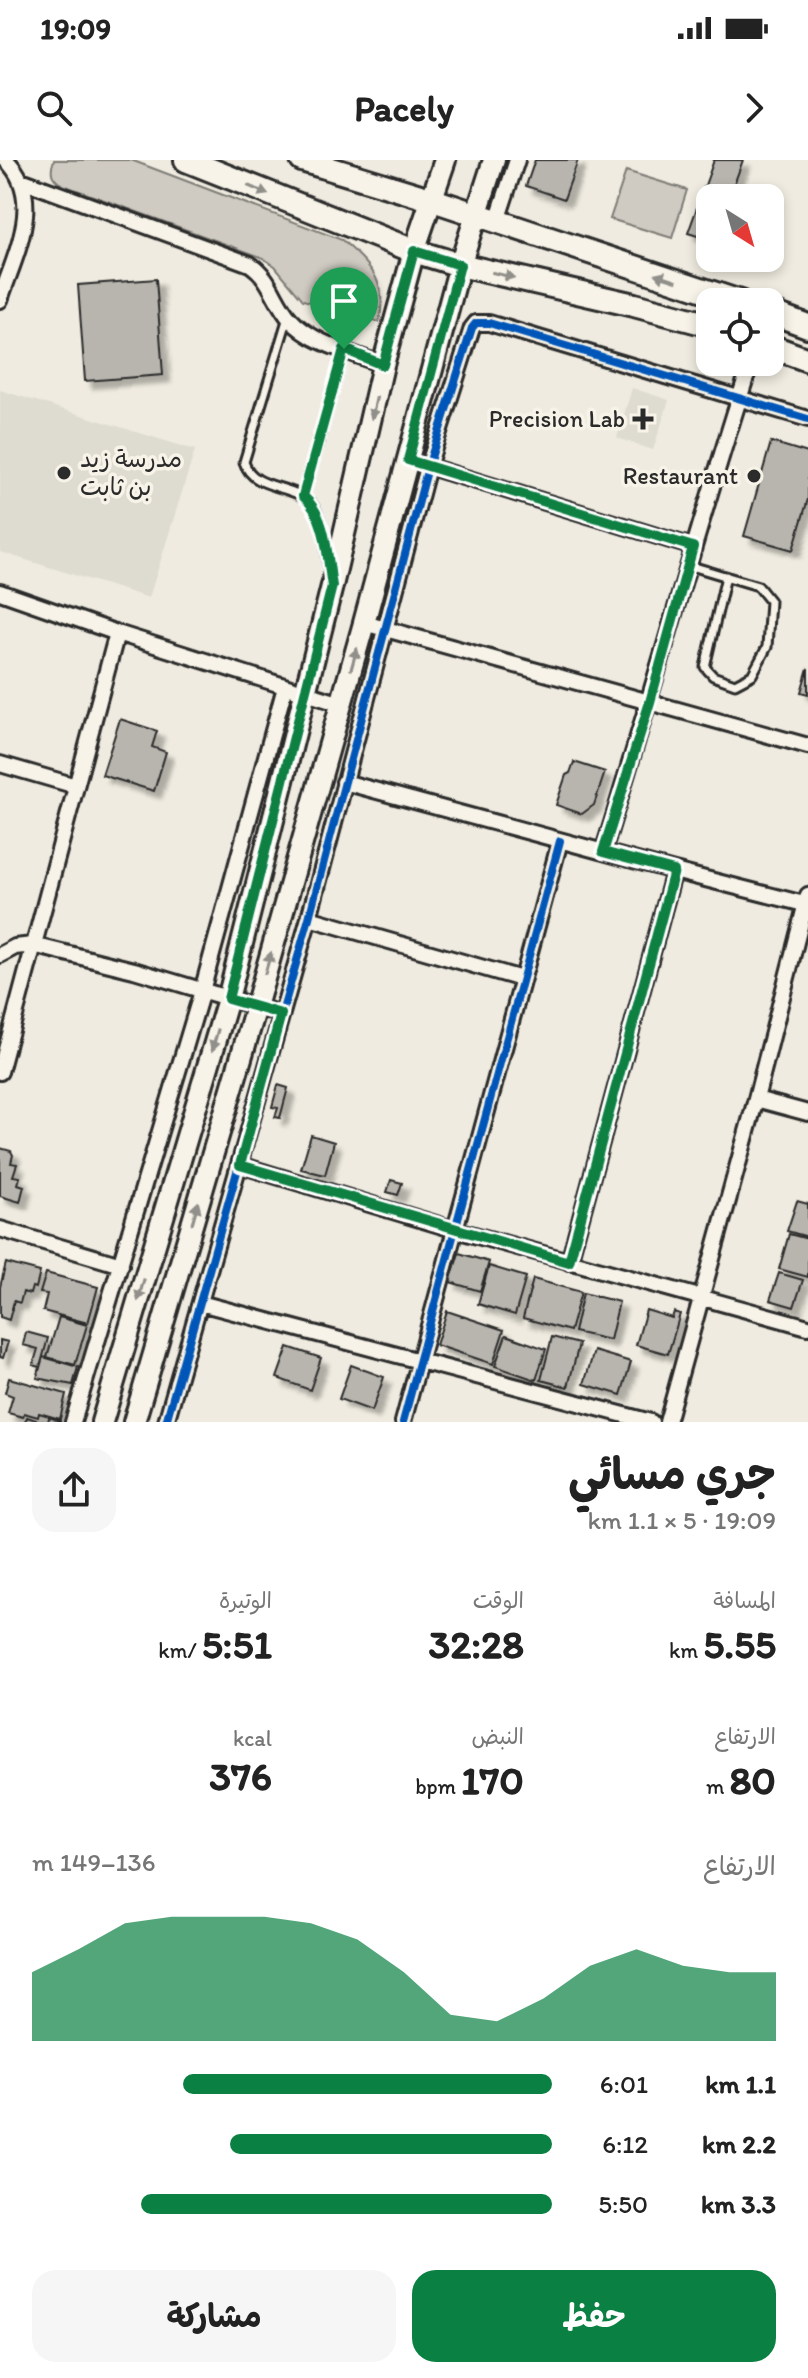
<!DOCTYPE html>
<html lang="ar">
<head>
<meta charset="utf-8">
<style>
	body { margin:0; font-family:Itim,"Playpen Sans Arabic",sans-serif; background:#f6f6f6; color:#222; direction:rtl; height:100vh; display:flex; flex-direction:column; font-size:30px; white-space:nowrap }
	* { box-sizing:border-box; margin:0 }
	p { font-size:26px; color:#767676 }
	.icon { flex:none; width:44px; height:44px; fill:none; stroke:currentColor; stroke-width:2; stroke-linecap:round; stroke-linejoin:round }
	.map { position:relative; height:1262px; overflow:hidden; direction:ltr }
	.details { display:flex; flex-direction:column; background:#fff; flex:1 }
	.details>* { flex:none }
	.needle { width:52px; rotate:143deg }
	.controls { position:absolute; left:696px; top:24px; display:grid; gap:16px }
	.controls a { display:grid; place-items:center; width:88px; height:88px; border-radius:16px; background:#fff; box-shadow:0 4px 12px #0003; font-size:40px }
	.pin { position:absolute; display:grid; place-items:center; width:68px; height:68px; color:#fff; margin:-82px -34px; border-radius:50% 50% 50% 0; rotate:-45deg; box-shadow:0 0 8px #0007 }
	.pin .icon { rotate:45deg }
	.round { display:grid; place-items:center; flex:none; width:84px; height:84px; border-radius:24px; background:#f6f6f6 }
	.summary { display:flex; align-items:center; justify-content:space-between; height:136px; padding:0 32px }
	h1 { font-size:44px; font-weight:700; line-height:60px }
	.stats { display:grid; grid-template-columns:repeat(3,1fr); gap:12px; height:136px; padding:8px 32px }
	.stats div { display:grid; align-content:center }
	.stats b { font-size:40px; font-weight:700 }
	.stats small { font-size:22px; font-weight:400 }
	.stats p { font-size:22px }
	.chart { height:224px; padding:16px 32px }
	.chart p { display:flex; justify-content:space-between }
	.chart svg { width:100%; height:144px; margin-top:8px; fill:#0b8043; opacity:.7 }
	.primary-button { display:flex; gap:16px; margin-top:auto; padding:16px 32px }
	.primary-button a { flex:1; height:92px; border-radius:24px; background:#0b8043; color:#fff; font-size:32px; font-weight:700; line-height:92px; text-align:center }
	.primary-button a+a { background:#f6f6f6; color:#222 }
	ul { padding:0 32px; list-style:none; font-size:26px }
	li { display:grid; grid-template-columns:128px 96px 1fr; align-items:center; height:60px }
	li i { height:20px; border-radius:10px; background:#0b8043 }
	.status { display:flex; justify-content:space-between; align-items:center; height:56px; padding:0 40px; background:#fff; direction:ltr }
	.status svg { height:22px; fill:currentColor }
	header { display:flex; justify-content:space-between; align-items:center; height:104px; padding:0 32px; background:#fff; font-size:36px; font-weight:700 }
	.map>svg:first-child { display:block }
	.built { fill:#dedbd1 }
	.green { fill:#cfcbc2; stroke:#7d7b76; stroke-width:2 }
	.building { fill:#b8b5ae; stroke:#2b2b2b; stroke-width:2; filter:url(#shadow) }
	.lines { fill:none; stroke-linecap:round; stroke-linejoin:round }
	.lane-casing { stroke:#2b2b2b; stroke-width:13 }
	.street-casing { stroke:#2b2b2b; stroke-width:20 }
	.secondary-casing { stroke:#2b2b2b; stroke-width:26 }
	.primary-casing { stroke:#2b2b2b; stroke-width:28 }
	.lane { stroke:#f7f3e8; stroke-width:7 }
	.street { stroke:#f7f3e8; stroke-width:14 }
	.secondary { stroke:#f7f3e8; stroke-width:20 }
	.primary { stroke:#f7f3e8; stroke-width:22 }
	.cycleway-casing { stroke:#f7f3e8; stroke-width:13 }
	.cycleway { stroke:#0057b8; stroke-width:8 }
	.oneway { fill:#918f8a }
	.route-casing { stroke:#fff; stroke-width:16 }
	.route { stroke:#0b8043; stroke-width:10 }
	.poi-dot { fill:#2b2b2b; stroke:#f7f3e8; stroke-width:3 }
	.labels { text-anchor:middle; stroke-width:7; stroke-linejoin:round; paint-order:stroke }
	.poi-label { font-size:24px; fill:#2b2b2b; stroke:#f7f3e8; text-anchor:end }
</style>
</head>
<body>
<div class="status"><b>19:09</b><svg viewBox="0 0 49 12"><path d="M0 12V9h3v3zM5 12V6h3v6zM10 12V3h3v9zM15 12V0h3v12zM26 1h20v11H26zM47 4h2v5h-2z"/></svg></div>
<header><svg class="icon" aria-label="forward" viewBox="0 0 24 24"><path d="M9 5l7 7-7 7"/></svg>Pacely<svg class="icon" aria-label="search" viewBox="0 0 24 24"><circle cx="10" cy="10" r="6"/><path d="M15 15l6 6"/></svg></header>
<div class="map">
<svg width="808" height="1262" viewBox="0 0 808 1262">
	<defs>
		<filter id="shadow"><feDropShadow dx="7" dy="7" stdDeviation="2" flood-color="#0004"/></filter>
	</defs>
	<rect width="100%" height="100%" fill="#efebe0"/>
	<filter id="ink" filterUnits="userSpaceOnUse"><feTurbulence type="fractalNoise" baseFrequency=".0125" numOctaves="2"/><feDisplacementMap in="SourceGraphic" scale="16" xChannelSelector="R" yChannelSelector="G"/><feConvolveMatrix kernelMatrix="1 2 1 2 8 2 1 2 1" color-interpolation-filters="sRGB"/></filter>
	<g filter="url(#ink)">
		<path class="built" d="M632,228L669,240L653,290L617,278Z
			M0,230L195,290L149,438L0,392Z"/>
		<path class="green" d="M54,0H131L342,80C370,105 389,122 379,162L303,140L275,106L261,97L63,25C52,19 49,13 54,0Z
			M626,11L687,30L672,78L610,59Z"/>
		<path class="building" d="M535,0H578L564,39L526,26Z
			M714,0H743L729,38H710V80L688,73Z
			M156,119L163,215L85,221L78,125Z
			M771,282L808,293V339L793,390L744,376Z
			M808,508V534L801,532Z
			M120,559L157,571L152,587L166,592L154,631L102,615Z
			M574,602L605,612L594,645L582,654L556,645L566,615L570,613Z
			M278,925L288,928L280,958L275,957L278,948L272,947Z
			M311,975L334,982L325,1015L301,1009Z
			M0,988L11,991L13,995L11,1003L17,1004L13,1016L20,1017L18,1024L24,1026L20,1042L0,1036Z
			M391,1020L402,1023L398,1035L387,1032Z
			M797,1041L808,1044V1077L787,1071Z
			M789,1074L808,1079V1117L779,1109Z
			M459,1093L489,1102L480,1131L450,1122Z
			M6,1103L40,1112L36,1128L32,1127L30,1134L23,1132L20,1143L14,1141L9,1160L0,1157V1127Z
			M489,1106L526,1117L515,1155L478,1144Z
			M46,1113L98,1127L88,1163L43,1151L47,1134L40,1133Z
			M779,1113L803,1120L794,1147L770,1140Z
			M533,1119L581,1132L570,1171L523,1158Z
			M583,1133L619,1142L610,1180L574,1172Z
			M646,1150L672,1158L674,1152L680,1154L668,1194L636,1185Z
			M447,1151L504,1170L493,1204L436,1185Z
			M59,1157L87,1165L75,1205L47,1197Z
			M26,1172L48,1178L40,1207L33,1205L38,1189L23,1185Z
			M506,1175L546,1189L536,1220L495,1206Z
			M552,1177L579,1184L568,1227L541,1220Z
			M0,1180L8,1182L3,1198L0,1197Z
			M288,1187L321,1198L310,1230L277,1218Z
			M594,1191L631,1202L621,1235L584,1224Z
			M43,1197L78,1207L73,1225L37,1218Z
			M351,1205L384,1217L372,1251L339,1239Z
			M9,1218L66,1234L60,1259L39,1253L38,1257L24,1253L23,1257L8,1253L13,1236L5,1233Z
			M27,1257L39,1261L48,1262L49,1257L60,1261V1262H25Z"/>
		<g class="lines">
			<g class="lane-casing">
				<path id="lane" d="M288,157L244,302C254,333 297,322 314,347C325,364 325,389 329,408
					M303,336L344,191
					M688,405L758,426L770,441L767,487L752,515L735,524L713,516L705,507L726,416"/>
			</g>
			<g class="street-casing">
				<path id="street" d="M21,20L250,104C271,118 274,141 290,159C312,184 353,193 383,205
					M497,61L517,0
					M0,140C14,97 46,38 6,0
					M420,304L693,387
					M0,432L117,473L341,544
					M364,463L808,586
					M0,604L76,626
					M344,622L674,711L808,745
					M603,692C654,529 698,364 751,202
					M309,758L522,819
					M0,795L15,787L33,785L134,810L281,854
					M0,912L117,473
					M756,939L808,953
					M240,1005L456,1070L808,1167
					M0,1069L121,1105
					M569,1102L674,711
					M200,1143L651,1262
					M73,1262L202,831L285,527
					M166,1262L309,758L428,307L472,168L476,163H489L808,259
					M403,1262L560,681
					M667,1262L756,939L808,735"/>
			</g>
			<g class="secondary-casing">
				<path id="secondary" d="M102,1262L228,839L332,426L383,205L414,91L445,0
					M134,1262L256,847L364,463L460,105L494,0"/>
			</g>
			<g class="primary-casing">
				<path id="primary" d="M186,0L414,91L460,105L634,145L710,165
					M302,0L430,39L740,142
					M770,152L808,166
					M770,186L808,200"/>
			</g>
			<use href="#lane" class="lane"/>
			<use href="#street" class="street"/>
			<use href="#secondary" class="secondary"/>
			<use href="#primary" class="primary"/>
			<g class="cycleway-casing">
				<path id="cycleway" d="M166,1262L309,758L428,307L472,168L476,163H489L808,259
					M403,1262L560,681"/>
			</g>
			<use href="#cycleway" class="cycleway"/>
		</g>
		<defs><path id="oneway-solid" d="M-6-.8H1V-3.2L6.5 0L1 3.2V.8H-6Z" transform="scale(2)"/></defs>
		<g class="oneway">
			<use href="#oneway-solid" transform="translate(258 30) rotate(23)"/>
			<use href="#oneway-solid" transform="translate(503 115) rotate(13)"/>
			<use href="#oneway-solid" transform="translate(666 117) rotate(-162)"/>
			<use href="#oneway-solid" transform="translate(374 248) rotate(103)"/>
			<use href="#oneway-solid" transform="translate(354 499) rotate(-74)"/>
			<use href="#oneway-solid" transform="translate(268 803) rotate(-74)"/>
			<use href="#oneway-solid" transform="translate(215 880) rotate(106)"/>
			<use href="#oneway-solid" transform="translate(195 1053) rotate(-74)"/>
			<use href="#oneway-solid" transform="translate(141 1130) rotate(106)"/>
		</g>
	</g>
	<g class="lines" filter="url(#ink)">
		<g class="route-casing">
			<path id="route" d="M414,91L460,105L408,300L693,387L650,542L603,692L674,711L569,1102L240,1005L281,854L228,839L332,426C327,397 327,356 303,336L344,189L383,205Z"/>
		</g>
		<use href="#route" class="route"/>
	</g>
	<g class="poi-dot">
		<path d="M639 247h8v8h8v8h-8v8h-8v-8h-8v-8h8z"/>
		<circle cx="64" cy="313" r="8"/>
		<circle cx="754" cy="316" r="8"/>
	</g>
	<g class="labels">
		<g class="poi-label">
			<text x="625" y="267">Precision Lab</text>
			<text x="80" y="307" text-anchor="start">مدرسة زيد<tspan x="80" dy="28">بن ثابت</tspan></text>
			<text x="738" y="324">Restaurant</text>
		</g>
	</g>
</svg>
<div class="controls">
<a><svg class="needle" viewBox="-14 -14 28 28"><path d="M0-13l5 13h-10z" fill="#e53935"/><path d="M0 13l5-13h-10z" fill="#767676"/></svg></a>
<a><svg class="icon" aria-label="locate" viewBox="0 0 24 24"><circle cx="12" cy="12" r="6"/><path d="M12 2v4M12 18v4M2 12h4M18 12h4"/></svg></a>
</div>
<div class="pin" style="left:344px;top:189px;background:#1e9e55"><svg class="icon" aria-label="arrive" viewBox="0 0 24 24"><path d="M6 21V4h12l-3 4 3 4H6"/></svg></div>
</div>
<section class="details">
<div class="summary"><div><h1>جري مسائي</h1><p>19:09 · 5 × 1.1 km</p></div><a class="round"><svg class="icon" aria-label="share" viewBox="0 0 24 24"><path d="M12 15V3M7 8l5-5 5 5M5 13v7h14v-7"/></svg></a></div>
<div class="stats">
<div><p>المسافة</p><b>5.55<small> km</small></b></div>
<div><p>الوقت</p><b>32:28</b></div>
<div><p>الوتيرة</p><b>5:51<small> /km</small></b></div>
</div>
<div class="stats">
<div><p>الارتفاع</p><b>80<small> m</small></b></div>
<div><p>النبض</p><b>170<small> bpm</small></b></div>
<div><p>kcal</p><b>376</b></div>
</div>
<div class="chart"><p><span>الارتفاع</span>136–149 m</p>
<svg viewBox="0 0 160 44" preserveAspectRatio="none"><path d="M0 44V23L10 16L20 8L30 6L40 6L50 6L60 8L70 13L80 23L90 36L100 38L110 31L120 21L130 16L140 21L150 23L160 23V44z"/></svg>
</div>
<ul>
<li><b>1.1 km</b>6:01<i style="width:71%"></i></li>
<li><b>2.2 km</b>6:12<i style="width:62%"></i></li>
<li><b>3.3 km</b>5:50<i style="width:79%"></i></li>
</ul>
<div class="primary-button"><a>حفظ</a><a>مشاركة</a></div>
</section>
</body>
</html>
